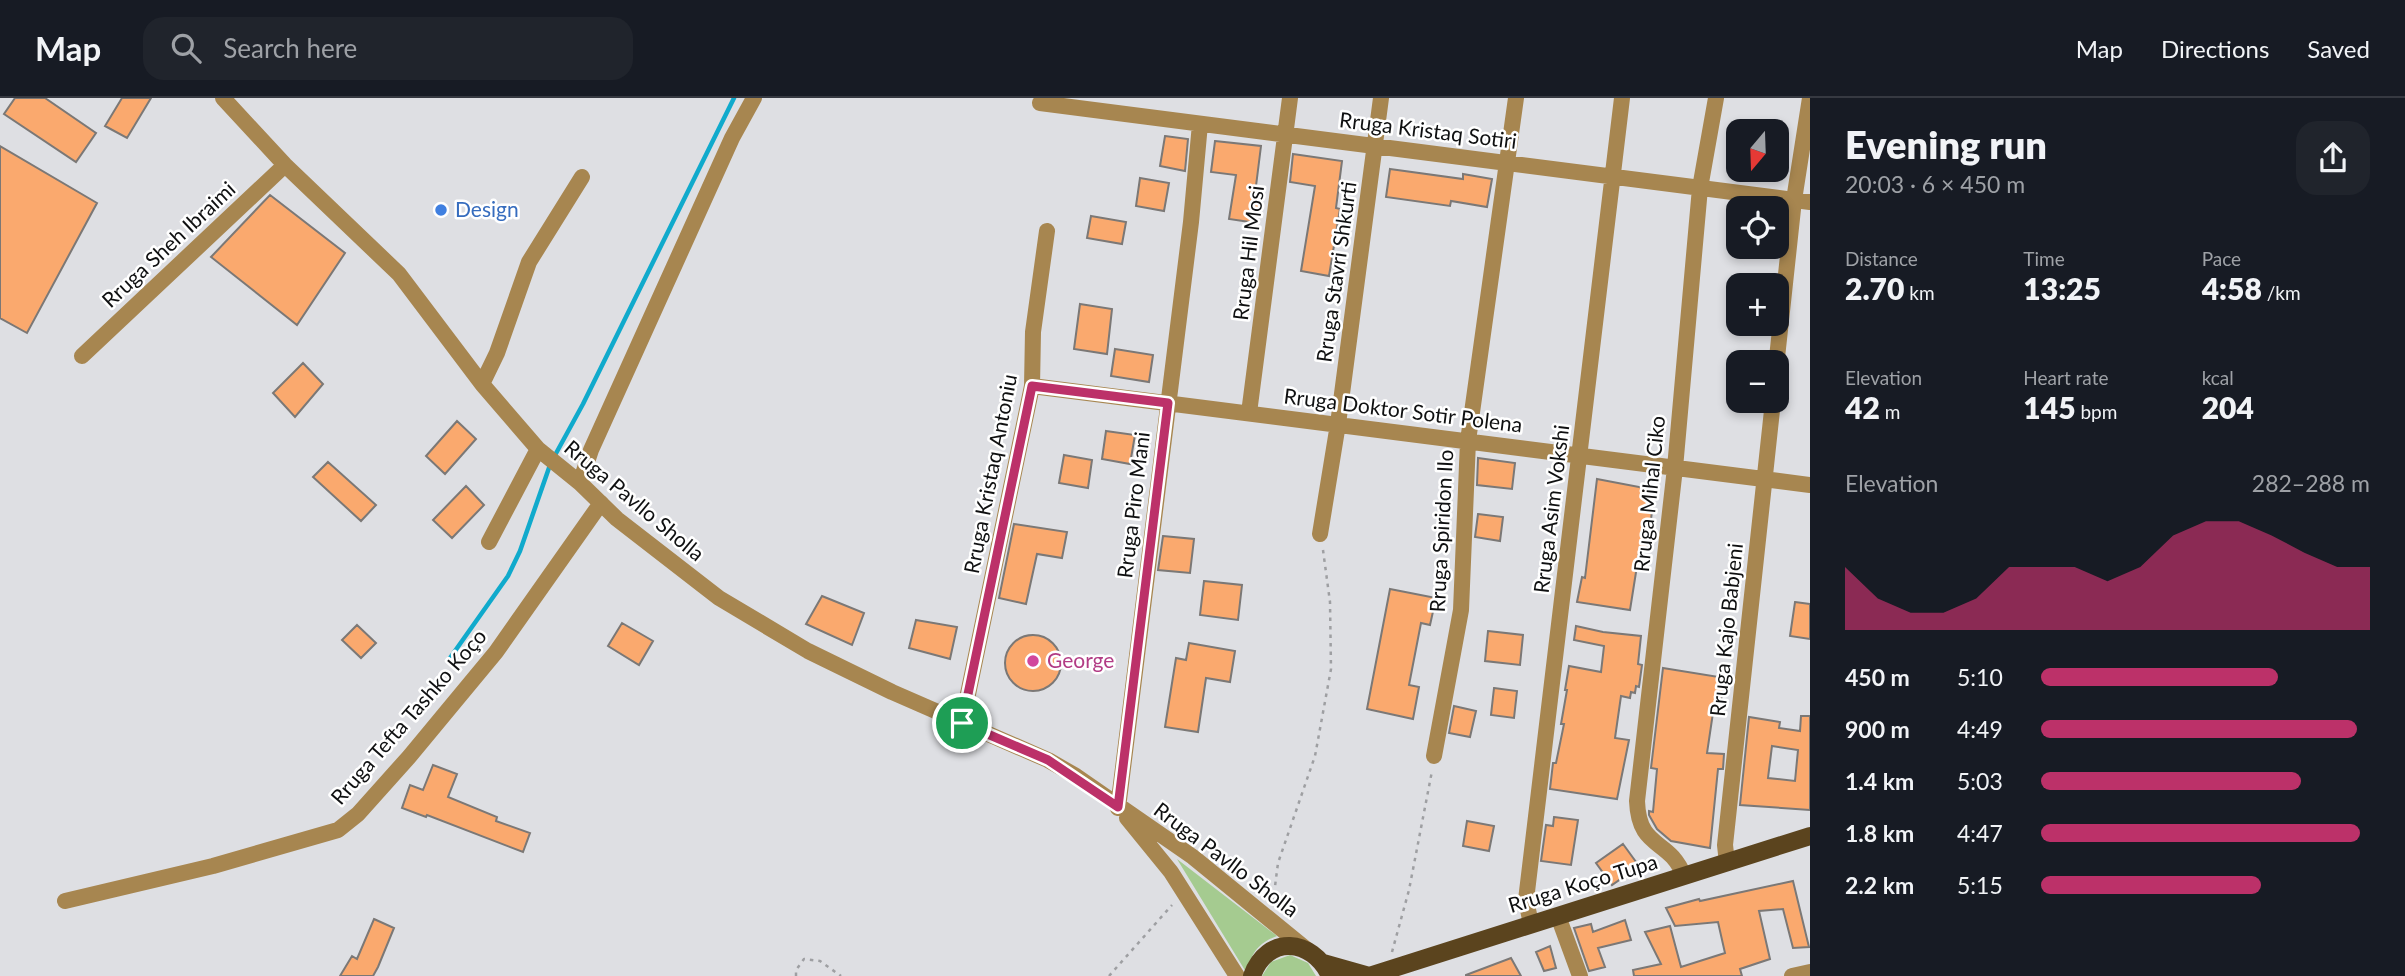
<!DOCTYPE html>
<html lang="en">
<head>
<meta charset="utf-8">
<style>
	body { margin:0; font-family:Lato,sans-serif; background:#20242c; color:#f1f3f6; height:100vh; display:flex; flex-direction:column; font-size:26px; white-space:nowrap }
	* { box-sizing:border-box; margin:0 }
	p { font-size:23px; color:#9ea1a6 }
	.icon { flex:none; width:38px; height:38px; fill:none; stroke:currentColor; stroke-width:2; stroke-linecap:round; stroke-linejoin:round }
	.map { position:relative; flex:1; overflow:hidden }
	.side { display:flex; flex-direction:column; background:#171b24; width:595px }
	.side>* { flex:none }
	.needle { width:46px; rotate:199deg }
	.buttons { position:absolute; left:1726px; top:21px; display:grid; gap:14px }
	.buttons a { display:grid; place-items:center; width:63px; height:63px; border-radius:14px; background:#171b24; box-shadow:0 4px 10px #0003; font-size:35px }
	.pin { position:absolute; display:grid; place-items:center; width:60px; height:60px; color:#fff; margin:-30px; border:4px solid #fff; border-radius:50%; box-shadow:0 2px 7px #0007 }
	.round { display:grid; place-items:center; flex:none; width:74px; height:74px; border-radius:21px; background:#20242c }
	.summary { display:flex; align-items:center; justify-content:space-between; height:119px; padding:0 35px }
	h1 { font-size:38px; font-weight:800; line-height:52px }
	.metrics { display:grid; grid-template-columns:repeat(3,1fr); gap:10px; height:119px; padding:7px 35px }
	.metrics div { display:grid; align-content:center }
	.metrics b { font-size:30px; font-weight:800 }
	.metrics small { font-size:19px; font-weight:400 }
	.metrics p { font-size:19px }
	.chart { height:196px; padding:14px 35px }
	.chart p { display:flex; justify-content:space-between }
	.chart svg { width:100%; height:126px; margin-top:7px; fill:#bc3169; opacity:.7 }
	ul { padding:0 35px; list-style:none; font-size:23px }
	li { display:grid; grid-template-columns:112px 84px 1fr; align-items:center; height:52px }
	li i { height:18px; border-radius:9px; background:#bc3169 }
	header { display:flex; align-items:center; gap:42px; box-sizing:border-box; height:98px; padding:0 35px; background:#171b24; border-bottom:2px solid #363941 }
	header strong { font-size:33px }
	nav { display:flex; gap:38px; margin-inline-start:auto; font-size:24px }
	.search { width:490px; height:63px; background:#20242c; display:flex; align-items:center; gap:18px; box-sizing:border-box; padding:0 24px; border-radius:21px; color:#9ea1a6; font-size:26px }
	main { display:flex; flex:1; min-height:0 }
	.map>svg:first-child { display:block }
	.green { fill:#a5cb90 }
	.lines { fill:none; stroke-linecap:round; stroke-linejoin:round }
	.stream { stroke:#10aacc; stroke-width:4.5 }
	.building { fill:#faa96e; stroke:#7b7876; stroke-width:2; fill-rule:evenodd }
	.path { stroke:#9e9fa2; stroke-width:2.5; stroke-dasharray:3.5 5; stroke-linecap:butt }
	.minor { stroke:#a78650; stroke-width:16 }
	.major { stroke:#5b441e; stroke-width:18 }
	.route-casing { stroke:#fff; stroke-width:14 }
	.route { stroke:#bc3169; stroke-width:9 }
	.shop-dot { fill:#3f7fe0; stroke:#fff; stroke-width:2.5 }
	.hotel-dot { fill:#d1479c; stroke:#fff; stroke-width:2.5 }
	.labels { text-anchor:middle; stroke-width:5; stroke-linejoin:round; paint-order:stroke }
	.street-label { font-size:21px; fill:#0f1011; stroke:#fff }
	.shop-label { font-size:21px; fill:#366cbe; stroke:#fff; text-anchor:start }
	.hotel-label { font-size:21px; fill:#b23c85; stroke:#fff; text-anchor:start }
</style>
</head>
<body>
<header>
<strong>Map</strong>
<div class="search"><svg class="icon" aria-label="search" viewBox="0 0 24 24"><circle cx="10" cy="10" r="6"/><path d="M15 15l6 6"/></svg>Search here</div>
<nav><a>Map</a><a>Directions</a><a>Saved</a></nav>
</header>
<main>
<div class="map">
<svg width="1810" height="878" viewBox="0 0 1810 878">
	<rect width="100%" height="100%" fill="#dedfe3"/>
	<path class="green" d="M1177,761L1277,838C1258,845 1252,855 1246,874Z
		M1290,857L1308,865L1316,878H1262L1271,864Z"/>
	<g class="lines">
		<path class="stream" d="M554,359L583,306L734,0
			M450,560L508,478L520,453L550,367"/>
	</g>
	<path class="building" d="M15,0H45L96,35L76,64L4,16Z
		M122,0H151L127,40L105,28Z
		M1165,38L1188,41L1185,73L1160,68Z
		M1215,43L1261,48L1255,96L1262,97L1257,125L1229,121L1236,77L1211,74Z
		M0,48L97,105L27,235L0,220Z
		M1293,56L1342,63L1336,110L1340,111L1329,178L1301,173L1315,88L1290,84Z
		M1390,71L1463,81V76L1492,81L1487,109L1451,103L1450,108L1386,99Z
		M1140,80L1169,85L1164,113L1136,108Z
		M270,97L345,155L297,227L211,159Z
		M1091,118L1126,124L1122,146L1087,140Z
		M1080,206L1112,211L1107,256L1074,251Z
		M1115,251L1153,257L1149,284L1111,278Z
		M303,265L323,286L295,319L273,295Z
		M457,323L476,341L445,376L426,358Z
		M1106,333L1135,337L1130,366L1102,361Z
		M1064,357L1092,362L1088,390L1059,385Z
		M1478,360L1515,365L1512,391L1477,387Z
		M328,364L376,407L361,423L313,379Z
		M1597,381L1655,392L1647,450L1640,449L1630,512L1577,504L1582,479L1585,480Z
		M466,388L484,407L452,440L433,422Z
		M1478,416L1503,419L1500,443L1475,439Z
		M1014,426L1067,434L1062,460L1037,456L1026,506L999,500Z
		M1163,438L1194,441L1190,475L1158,472Z
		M1204,483L1242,487L1238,522L1200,517Z
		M1390,491L1436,500L1430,527L1421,525L1409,587L1419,589L1413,621L1367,611Z
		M822,498L864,515L852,547L806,526Z
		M1795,504L1810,506V541L1790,538Z
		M916,522L957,529L950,561L909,550Z
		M622,525L653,543L639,567L608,548Z
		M357,527L376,545L361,560L342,542Z
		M1576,528L1603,534L1641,538L1638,566L1642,567L1639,589L1636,588L1635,595L1631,594L1630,600L1621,598L1615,640L1629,642L1617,701L1550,691L1553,665H1556L1564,626H1561L1567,592H1565L1569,568L1601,574L1604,548L1574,542Z
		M1488,533L1523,537L1520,567L1485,563Z
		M1005 565a28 28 0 1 1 56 0a28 28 0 1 1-56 0Z
		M1189,545L1235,553L1230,584L1206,580L1198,634L1165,629L1176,560L1186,562Z
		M1663,570L1725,580L1720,609L1714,608L1707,655L1724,656L1723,671H1718L1710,750L1671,743L1657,731L1649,717V713L1653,714L1657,671L1651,670Z
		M1494,590L1517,593L1514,620L1491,617Z
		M1454,608L1476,613L1470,639L1449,635Z
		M1801,618H1810V712L1740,707L1749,619L1780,624L1779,630L1800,633ZM1772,648L1798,652L1795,683L1768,680Z
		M433,667L457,676L448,699L497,719L496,723L530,735L523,754L427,717L426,719L402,710L410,687L423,692Z
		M1554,719L1578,722L1571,767L1541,763L1546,727L1553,728Z
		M1467,723L1494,728L1489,753L1463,748Z
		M1623,746L1639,768L1612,787L1596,765Z
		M1793,783L1809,849L1793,850L1783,811L1759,813L1770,861L1740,871L1742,878H1634L1633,872L1661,866L1645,834L1670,828L1681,869L1725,855L1718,824L1675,828L1666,810L1699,801L1700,803Z
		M374,821L394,830L378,869L373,878H340L352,858L357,861Z
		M1625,822L1631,842L1598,850L1605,869L1589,873L1574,830L1591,826L1593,834Z
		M1550,848L1556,870L1544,873L1536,854Z
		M1511,860L1521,878H1466V877Z"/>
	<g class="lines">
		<path class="path" d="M1273,804L1278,765L1315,658L1331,571L1330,504L1323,452
			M1392,854L1409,792L1432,673
			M796,878V872L804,861L820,863L841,878
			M1109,878L1172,807"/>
		<path class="minor" d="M223,0L285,67L399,176L482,286L538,351L580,385L617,421L719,500L808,553L892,594L1048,662L1076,678L1193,759L1306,851
			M1040,5L1810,104
			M82,258L285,67
			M1776,269L1794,102L1810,0
			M482,286L497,255L529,164L582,79
			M1032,288L1810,387
			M1249,315L1290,0
			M580,385L591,352L732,40L754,0
			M1320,436L1338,326L1381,0
			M489,444L538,351
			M962,625L1032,288L1033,234L1047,133
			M1434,658L1461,512L1468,343L1516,0
			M1118,710L1191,124L1200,26
			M1127,720L1171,774L1237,878
			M1727,765L1725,747L1773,303
			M1684,778C1669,739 1639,753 1637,703L1675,370L1700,90L1716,0
			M65,803L213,768L338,732L358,716L409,659L496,554L601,405
			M1558,818L1580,878
			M1531,826L1526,802L1622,0
			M1792,878L1810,874"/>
		<path class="major" d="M1323,865L1369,878
			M1252,878C1267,836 1312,840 1330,878
			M1369,878L1810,738"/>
	</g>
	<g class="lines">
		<g class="route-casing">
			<path id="route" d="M1032,288L1168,305L1118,709L1048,662L962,625Z"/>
		</g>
		<use href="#route" class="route"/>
	</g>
	<circle class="shop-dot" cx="441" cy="112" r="7"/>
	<circle class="hotel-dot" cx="1033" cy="563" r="7"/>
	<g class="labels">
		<g class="street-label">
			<text transform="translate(1428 33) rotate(7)" y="7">Rruga Kristaq Sotiri</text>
			<text transform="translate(169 147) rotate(-43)" y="7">Rruga Sheh Ibraimi</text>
			<text transform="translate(1249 155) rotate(-83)" y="7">Rruga Hil Mosi</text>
			<text transform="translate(1337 174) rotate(-82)" y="7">Rruga Stavri Shkurti</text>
			<text transform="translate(1403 313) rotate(7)" y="7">Rruga Doktor Sotir Polena</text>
			<text transform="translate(991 376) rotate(-79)" y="7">Rruga Kristaq Antoniu</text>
			<text transform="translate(1650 396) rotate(-84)" y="7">Rruga Mihal Ciko</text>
			<text transform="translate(634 403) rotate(40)" y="7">Rruga Pavllo Sholla</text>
			<text transform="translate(1134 407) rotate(-83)" y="7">Rruga Piro Mani</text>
			<text transform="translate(1552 411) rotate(-83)" y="7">Rruga Asim Vokshi</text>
			<text transform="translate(1442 433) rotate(-87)" y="7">Rruga Spiridon Ilo</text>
			<text transform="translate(1727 532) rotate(-84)" y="7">Rruga Kajo Babjeni</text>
			<text transform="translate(409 619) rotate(-49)" y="7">Rruga Tefta Tashko Koço</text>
			<text transform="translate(1226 762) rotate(37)" y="7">Rruga Pavllo Sholla</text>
			<text transform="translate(1583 786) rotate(-17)" y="7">Rruga Koço Tupa</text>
		</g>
		<g class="shop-label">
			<text x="455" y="119">Design</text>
		</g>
		<g class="hotel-label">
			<text x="1047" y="570">George</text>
		</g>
	</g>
</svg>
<div class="buttons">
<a><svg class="needle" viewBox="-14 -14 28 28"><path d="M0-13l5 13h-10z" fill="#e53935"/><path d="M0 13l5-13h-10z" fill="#9ea1a6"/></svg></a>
<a><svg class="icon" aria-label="locate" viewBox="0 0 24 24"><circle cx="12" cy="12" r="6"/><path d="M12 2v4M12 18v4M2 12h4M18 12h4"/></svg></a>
<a>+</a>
<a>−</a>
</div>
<div class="pin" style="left:962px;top:625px;background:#1e9e55"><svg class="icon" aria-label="arrive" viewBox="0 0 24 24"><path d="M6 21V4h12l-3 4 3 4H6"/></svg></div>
</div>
<section class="side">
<div class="summary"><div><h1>Evening run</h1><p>20:03 · 6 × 450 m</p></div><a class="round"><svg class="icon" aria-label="share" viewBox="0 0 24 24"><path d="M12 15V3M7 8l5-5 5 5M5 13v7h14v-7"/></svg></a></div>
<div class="metrics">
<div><p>Distance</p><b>2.70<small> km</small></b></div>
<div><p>Time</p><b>13:25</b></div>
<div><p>Pace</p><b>4:58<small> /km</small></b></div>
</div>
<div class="metrics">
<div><p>Elevation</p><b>42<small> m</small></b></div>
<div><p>Heart rate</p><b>145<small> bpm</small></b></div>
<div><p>kcal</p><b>204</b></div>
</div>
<div class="chart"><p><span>Elevation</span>282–288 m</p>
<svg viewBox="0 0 160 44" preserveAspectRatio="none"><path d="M0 44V22L10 33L20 38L30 38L40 33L50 22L60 22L70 22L80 27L90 22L100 11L110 6L120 6L130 11L140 17L150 22L160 22V44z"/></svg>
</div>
<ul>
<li><b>450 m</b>5:10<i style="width:72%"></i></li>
<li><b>900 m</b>4:49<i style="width:96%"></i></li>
<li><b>1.4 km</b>5:03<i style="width:79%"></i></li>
<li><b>1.8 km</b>4:47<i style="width:97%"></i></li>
<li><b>2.2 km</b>5:15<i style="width:67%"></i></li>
</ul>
</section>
</main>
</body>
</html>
